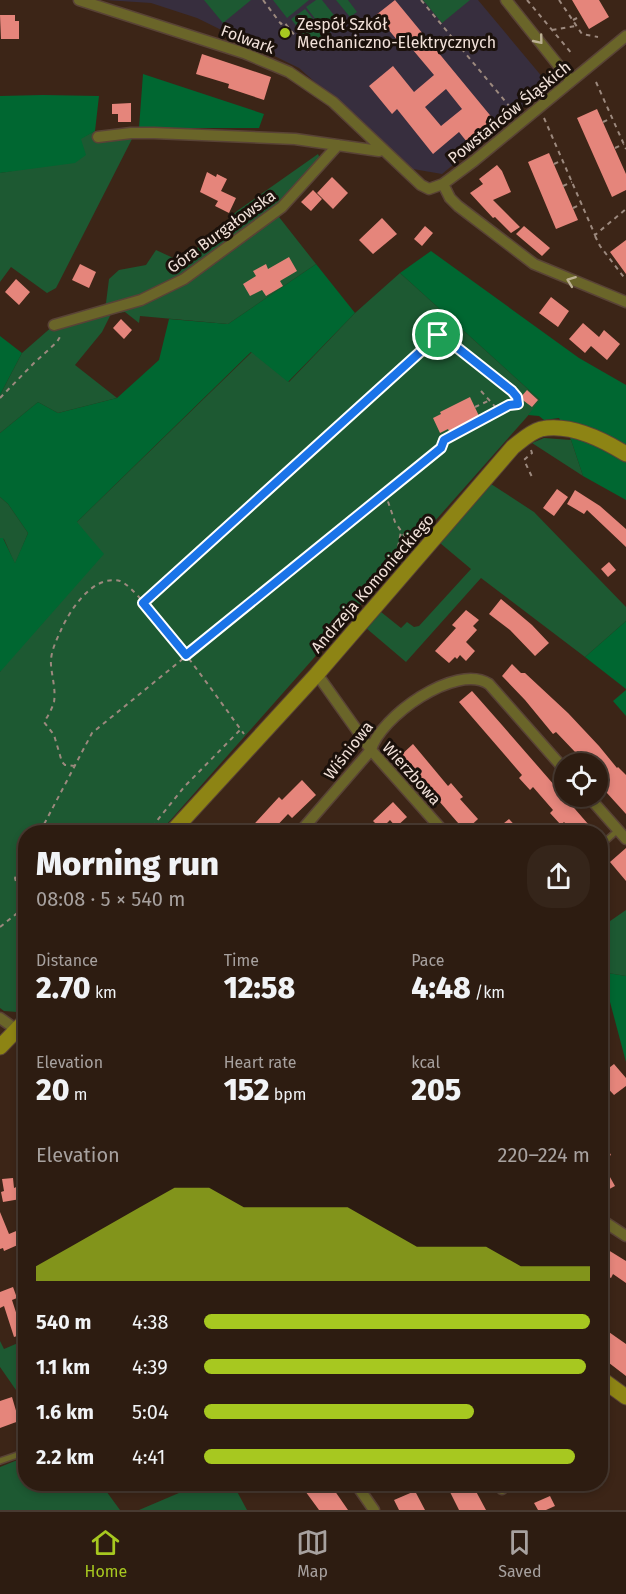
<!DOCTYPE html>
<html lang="en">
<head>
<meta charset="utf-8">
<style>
	body { margin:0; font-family:"Fira Sans",sans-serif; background:#35251a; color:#f1f3f6; height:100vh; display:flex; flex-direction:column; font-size:22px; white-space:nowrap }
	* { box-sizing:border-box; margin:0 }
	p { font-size:20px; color:#a7a19f }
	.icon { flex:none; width:33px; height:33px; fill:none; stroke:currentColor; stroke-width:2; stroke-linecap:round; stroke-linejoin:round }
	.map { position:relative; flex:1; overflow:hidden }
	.panel { position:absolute; left:18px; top:825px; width:590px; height:666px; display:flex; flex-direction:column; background:#2d1c11; border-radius:24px; box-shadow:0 3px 9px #0003,0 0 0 2px #483a31 }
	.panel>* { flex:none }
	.fabs { position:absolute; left:554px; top:753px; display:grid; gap:12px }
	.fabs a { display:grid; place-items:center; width:54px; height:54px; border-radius:50%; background:#2d1c11; box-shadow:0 3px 9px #0003,0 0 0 2px #483a31; font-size:30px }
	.pin { position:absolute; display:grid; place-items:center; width:51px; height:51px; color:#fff; margin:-26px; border:3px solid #fff; border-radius:50%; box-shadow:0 2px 6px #0007 }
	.round { display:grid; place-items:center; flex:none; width:63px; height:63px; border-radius:24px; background:#35251a }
	.headline { display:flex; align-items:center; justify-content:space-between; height:102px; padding:0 18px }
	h1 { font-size:33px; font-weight:800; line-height:45px }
	.figures { display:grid; grid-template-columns:repeat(3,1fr); gap:9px; height:102px; padding:6px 18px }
	.figures div { display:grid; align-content:center }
	.figures b { font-size:30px; font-weight:800 }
	.figures small { font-size:16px; font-weight:400 }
	.figures p { font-size:16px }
	.chart { height:168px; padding:12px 18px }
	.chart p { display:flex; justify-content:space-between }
	.chart svg { width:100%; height:108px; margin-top:6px; fill:#a7c820; opacity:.7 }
	ul { padding:0 18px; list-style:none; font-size:20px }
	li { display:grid; grid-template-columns:96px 72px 1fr; align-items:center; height:45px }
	li i { height:15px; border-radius:8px; background:#a7c820 }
	.menu { display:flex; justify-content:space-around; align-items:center; height:84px; border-top:2px solid #483a31; background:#2d1c11; font-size:16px; color:#a7a19f }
	.menu a { display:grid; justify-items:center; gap:3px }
	.menu .on { color:#a7c820 }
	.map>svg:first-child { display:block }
	.education { fill:#372e3e }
	.green { fill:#1d5932 }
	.forest { fill:#006731 }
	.building { fill:#e5857b; fill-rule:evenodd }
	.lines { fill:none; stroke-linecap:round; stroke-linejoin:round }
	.lane-casing { stroke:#594336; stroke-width:8 }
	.street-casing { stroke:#594336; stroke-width:13 }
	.secondary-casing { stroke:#594336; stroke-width:17 }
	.path { stroke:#9c897e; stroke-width:2; stroke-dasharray:4.5 4.5; stroke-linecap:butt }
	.lane { stroke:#6a6529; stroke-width:5 }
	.street { stroke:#6a6529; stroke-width:10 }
	.secondary { stroke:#8d8414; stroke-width:15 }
	.oneway { stroke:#bcb093 }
	.route-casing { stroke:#fff; stroke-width:12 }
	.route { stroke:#1a73e8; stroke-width:8 }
	.poi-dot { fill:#a7c820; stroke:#1b110b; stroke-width:2 }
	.labels { text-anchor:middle; stroke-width:6; stroke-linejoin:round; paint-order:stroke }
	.poi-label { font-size:16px; fill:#f2e2da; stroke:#1b110b; text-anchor:start }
	.street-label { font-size:16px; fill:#f2e2da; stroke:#1b110b }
</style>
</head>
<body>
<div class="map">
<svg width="626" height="1510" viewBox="0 0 626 1510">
	<rect width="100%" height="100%" fill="#3c2517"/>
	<path class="education" d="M105,0H478L549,85L442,174L413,169L299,68L197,18L151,3Z"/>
	<path class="green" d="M204,0H251L223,23Z
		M273,0H309L287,18Z
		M316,0H322L341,24L327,34L306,7Z
		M336,0H348L357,12L350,17Z
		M423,0H470L442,23Z
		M305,9L326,35L312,46L291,19Z
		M95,131L98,137L132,139L56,288L47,293L11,267L0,282V173L18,170Z
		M318,154L322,163L279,217L316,264L228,324L140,316L139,323L125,312L111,314L102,332L75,365L117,398L58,413L38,402L0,433V395L22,353L54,325L103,307L106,303L109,279L119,270L146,265L156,250L182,262L237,211Z
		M400,273L541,401L160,832H26L25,1003L17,1012L4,1011L0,1008V672L77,522L252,352L289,382L355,313Z
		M544,438L571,440L583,476L532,443Z
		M491,484L534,512L626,607V621L585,657L481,578L406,662L366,628L381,612L401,628L407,622L414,627L419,626L471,569L440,543Z
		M0,497L8,504L28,533L15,564L4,539L0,538Z
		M626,910V976L602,972L600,964V928Z
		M25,1340V1403L0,1367V1341L4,1349Z
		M25,1457L26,1484H101L120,1510H0V1467Z
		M200,1484H233L247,1510H139Z"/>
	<path class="forest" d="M143,74L264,114L259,128H139Z
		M43,95L99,96L95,131L81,139L86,155L75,163L0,173V96Z
		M431,251L579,358L626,385V500L583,476L571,440L559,418L544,420L539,416L528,415L540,400L400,273Z
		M316,264L355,313L288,382L251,352L77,522L104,554L0,672V538H3L15,563L28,533L8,504L0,497V433L38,402L58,413L117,398L159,360L169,319L228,324Z
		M0,336L22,353L0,395Z
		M626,621V689L585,657Z
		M626,690V716L613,701Z
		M602,972L626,976V1062Z"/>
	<path class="building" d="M395,0L494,120L467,142L459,132L433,154L397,109L392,114L369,86L393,66L414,92L434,75L402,37L398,41L376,15ZM446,89L462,109L441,126L425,107Z
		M572,0H599L609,17L589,29Z
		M0,15H15V21H19V39H1Z
		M202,54L271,77L264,100L228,88L229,84L196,74Z
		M131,103V122H118V114H112V104Z
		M597,109L626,174V190L612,197L577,118Z
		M549,153L578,220L556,229L528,162Z
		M497,165L502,171L511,192L493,200L520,227L511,233L495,217L493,218L470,193L483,184L479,179Z
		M207,172L216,177L217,174L227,179L221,191L236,198L229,213L215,206L218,201L200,192Z
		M332,177L348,193L333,209L317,193Z
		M313,190L322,199L311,211L301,202Z
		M382,218L397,234L373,254L359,240Z
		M425,226L433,233L422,246L414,239Z
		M524,226L550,248L542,256L516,234Z
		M626,240V274L610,252Z
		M289,257L297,271L280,281L283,286L266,296L262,290L250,296L243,284L256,276L253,271L266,264L268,269Z
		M80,264L96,272L89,288L72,280Z
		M16,279L30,292L19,305L5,292Z
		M551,297L569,311L558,327L539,313Z
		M121,319L132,330L124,339L113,328Z
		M583,323L599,337L604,330L620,344L607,360L591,346L585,353L569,339Z
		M527,390L538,400L532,407L520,398Z
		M470,397L479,416L449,431L448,429L440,433L433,418L441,414L440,412Z
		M557,489L568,497L554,516L543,508Z
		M575,490L600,506L626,529V547L587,510L584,514L567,504Z
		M609,562L616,570L608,577L601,569Z
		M501,599L532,625L549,643L535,656L510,630L489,614Z
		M466,610L479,620L473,626L477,630L466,642L475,651L466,661L460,655L457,659L455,657L449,663L435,651L456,628L452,625Z
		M512,664L521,673H525L568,713L599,746L617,768L618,767L626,775V814L597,782V764H589L578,751L576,753L556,732L553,734L525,700L502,676Z
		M472,691L502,725L595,832H573L564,822L561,825L550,813L553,810L533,787L530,790L519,778L522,775L459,702Z
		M413,744L448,786L451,783L463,797L460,799L478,819L465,831L400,756Z
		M302,780L316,795L292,818L288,814L271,832H247L279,797L282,800Z
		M393,802L407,817L396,827L390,820L381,829L373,821Z
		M509,819L521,832H493Z
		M626,848V881L610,862Z
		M614,1064L626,1078V1086L614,1095L600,1080V1075Z
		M600,1136L611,1155L601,1161L615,1186L600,1194Z
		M13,1178L14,1188L26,1183V1198L3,1202L1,1192L4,1191L2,1179Z
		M0,1212L9,1234L21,1229L18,1238L20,1244L4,1251L3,1248L0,1249Z
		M600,1245L626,1261V1283L613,1274L611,1278L600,1272Z
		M13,1287L17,1298L12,1300L23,1334L14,1337L4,1306L0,1308V1292Z
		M606,1330L626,1344V1376L600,1356V1338Z
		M12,1397L19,1421L0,1428V1401Z
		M300,1484H330L348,1510H319Z
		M446,1484H472L486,1510H459Z
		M415,1491L425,1510H399L394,1500Z
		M550,1496L555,1506L546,1510H538L534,1503Z"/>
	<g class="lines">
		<g class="lane-casing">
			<path id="lane" d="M600,846L618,830
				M0,1461L26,1452"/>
		</g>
		<g class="street-casing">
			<path id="street" d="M79,0L244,53L289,72L333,102L421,185L429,189L443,184L474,161L626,36
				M506,0L571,81
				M98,137L131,133H154L295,139L379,151L383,149
				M443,184L450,198L458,206L534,264L626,302
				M54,325L141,300L184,279L282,207L338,145
				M317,674L371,750L444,832
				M588,796L626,839
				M300,832L371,750C379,718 456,662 489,684L564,769
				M0,1018L17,1030L26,1043
				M600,1219L626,1236
				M356,1484L374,1510
				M499,1484L502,1489"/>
		</g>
		<g class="secondary-casing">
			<path id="secondary" d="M172,832L317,674L513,447C521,441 530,432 541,429C570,423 602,439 626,454
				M0,1047L26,1020
				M600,1378L626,1397"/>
		</g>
		<path class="path" d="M263,0L281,24L284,22L308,52
			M421,0L515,113
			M527,0L573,55
			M559,0L582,34L598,37
			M573,20L581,16
			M552,30L575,26
			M596,82L626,149
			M544,118L595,235L626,209
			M603,122L612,118
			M615,148L624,144
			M554,164L563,160
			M563,186L572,182
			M573,208L582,204
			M595,236L600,246L626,280
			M481,391L499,411
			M0,398L34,363L57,342L61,335
			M475,407L488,401
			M531,450L532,453L524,460L532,477
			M385,493L395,522L410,544
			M398,547L401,532
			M75,766L65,765L62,762L54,735L44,722C48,716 52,709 54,702C56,690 52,677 51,665C50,653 56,641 61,630C70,610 93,574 120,581C140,587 227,711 244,734
			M152,827L185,786L240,730
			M40,832L92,733L441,448L444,440L509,405L518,404L517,397L444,337L438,335L143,602
			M122,832C134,822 147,822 158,832
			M23,907L15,878L26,859
			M0,927L26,906"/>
		<use href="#lane" class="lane"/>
		<use href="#street" class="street"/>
		<use href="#secondary" class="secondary"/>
	</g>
	<defs><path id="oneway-chevron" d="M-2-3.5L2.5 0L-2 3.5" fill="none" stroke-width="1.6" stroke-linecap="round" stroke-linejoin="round" transform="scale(1.5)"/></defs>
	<g class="oneway">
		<use href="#oneway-chevron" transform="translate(539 40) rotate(51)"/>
		<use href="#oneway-chevron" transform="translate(571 281) rotate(-159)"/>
	</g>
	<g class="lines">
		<g class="route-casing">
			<path id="route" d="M440,334L512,391L517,397L518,404L509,405L444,440L441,448L186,655L143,603Z"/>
		</g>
		<use href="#route" class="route"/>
	</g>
	<circle class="poi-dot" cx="285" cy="33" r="6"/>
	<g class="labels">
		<g class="poi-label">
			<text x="297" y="30">Zespół Szkół<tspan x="297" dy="18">Mechaniczno-Elektrycznych</tspan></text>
		</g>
		<g class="street-label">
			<text transform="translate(248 39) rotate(20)" y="6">Folwark</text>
			<text transform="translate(509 112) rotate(-39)" y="6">Powstańców Śląskich</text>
			<text transform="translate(221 231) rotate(-36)" y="6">Góra Burgałowska</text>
			<text transform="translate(372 583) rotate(-49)" y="6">Andrzeja Komonieckiego</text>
			<text transform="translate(348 750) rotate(-52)" y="6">Wiśniowa</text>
			<text transform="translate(412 773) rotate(48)" y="6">Wierzbowa</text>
		</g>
	</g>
</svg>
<div class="fabs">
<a><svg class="icon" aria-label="locate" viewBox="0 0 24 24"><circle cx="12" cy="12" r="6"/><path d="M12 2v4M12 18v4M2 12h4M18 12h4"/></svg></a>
</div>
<div class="pin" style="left:438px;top:335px;background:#1e9e55"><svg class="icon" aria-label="arrive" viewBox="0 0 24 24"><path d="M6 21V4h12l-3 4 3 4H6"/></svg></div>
<section class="panel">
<div class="headline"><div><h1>Morning run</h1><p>08:08 · 5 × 540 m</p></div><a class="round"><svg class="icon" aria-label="share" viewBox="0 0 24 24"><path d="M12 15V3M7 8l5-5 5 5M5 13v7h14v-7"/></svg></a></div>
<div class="figures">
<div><p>Distance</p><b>2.70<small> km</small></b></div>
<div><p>Time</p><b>12:58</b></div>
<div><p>Pace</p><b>4:48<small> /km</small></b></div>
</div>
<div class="figures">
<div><p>Elevation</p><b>20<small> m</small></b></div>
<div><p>Heart rate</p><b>152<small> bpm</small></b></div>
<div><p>kcal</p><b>205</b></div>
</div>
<div class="chart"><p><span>Elevation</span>220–224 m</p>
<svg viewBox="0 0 160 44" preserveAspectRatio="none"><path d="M0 44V38L10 30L20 22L30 14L40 6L50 6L60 14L70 14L80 14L90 14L100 22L110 30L120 30L130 30L140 38L150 38L160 38V44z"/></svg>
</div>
<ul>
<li><b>540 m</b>4:38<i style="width:100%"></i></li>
<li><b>1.1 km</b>4:39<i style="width:99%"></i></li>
<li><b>1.6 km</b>5:04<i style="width:70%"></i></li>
<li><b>2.2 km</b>4:41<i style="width:96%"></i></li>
</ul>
</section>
</div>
<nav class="menu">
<a class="on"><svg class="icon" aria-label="home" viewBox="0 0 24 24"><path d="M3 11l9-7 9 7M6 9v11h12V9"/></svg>Home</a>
<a><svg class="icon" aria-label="map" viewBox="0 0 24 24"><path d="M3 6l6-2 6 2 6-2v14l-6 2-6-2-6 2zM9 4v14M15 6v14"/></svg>Map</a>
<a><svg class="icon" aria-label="saved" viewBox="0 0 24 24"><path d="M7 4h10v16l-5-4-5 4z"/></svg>Saved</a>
</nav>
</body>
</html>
